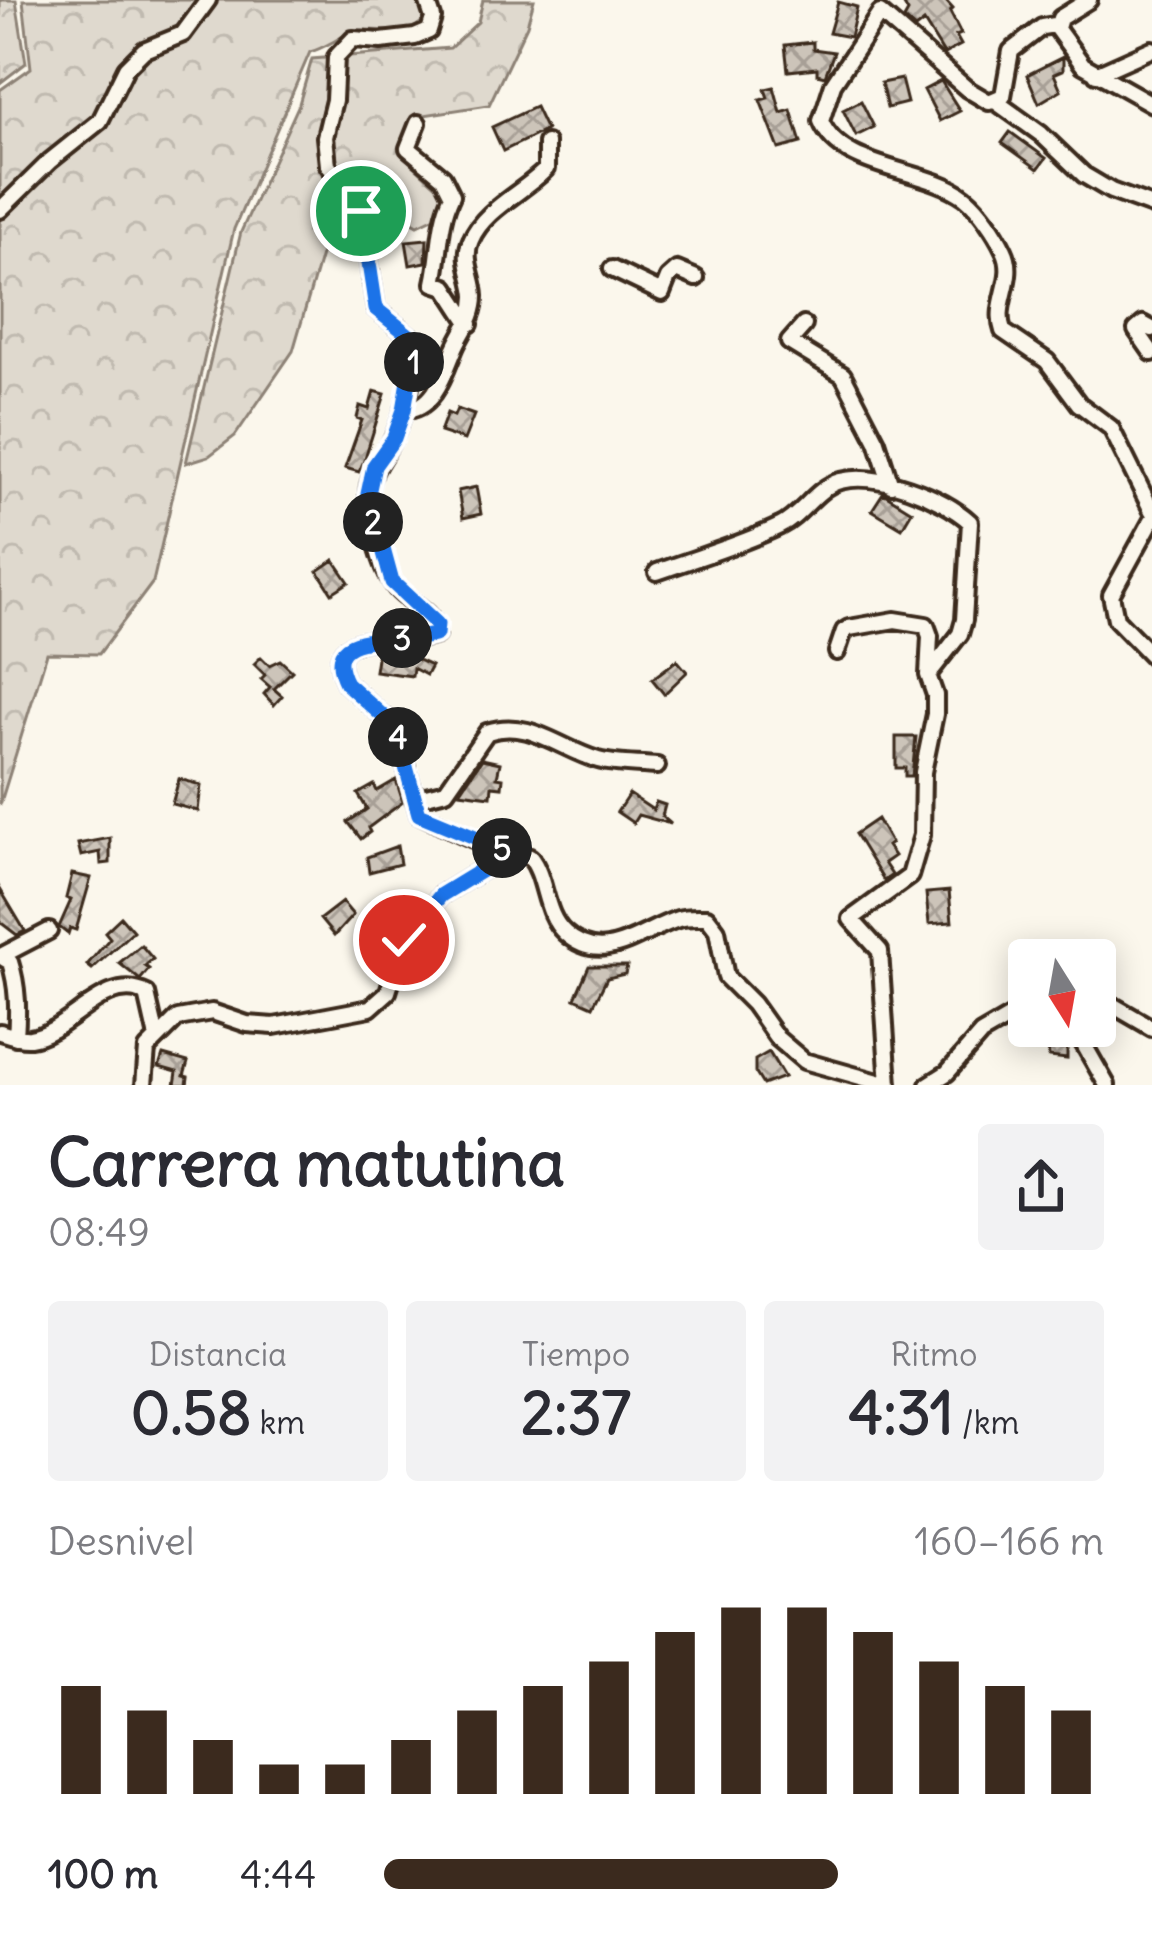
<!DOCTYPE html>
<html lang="es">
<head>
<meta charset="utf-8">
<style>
	body { margin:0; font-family:Delius,sans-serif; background:#f2f2f3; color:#2b2b33; height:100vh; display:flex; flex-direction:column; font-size:45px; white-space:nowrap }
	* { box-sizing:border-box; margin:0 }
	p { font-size:39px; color:#7c7c81 }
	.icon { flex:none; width:66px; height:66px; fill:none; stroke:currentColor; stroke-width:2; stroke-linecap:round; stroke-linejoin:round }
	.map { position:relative; height:1085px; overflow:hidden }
	.details { display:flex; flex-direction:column; background:#fff; flex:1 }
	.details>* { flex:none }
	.needle { width:78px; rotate:169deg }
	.buttons { position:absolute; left:1008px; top:939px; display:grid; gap:24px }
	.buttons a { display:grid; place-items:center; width:108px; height:108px; border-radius:12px; background:#fff; box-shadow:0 6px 30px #0003; font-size:60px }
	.pin { position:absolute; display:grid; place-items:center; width:102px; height:102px; color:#fff; margin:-51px; border:6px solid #fff; border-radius:50%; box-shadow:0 3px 12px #0007 }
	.km { position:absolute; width:60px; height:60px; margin:-30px; border-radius:50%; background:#222; color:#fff; font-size:33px; line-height:60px; text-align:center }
	.round { display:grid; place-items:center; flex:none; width:126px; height:126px; border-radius:12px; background:#f2f2f3 }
	.headline { display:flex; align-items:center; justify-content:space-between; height:204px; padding:0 48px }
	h1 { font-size:66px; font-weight:800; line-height:90px }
	.metrics { display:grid; grid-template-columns:repeat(3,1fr); gap:18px; height:204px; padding:12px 48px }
	.metrics div { display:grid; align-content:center; border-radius:12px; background:#f2f2f3; text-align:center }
	.metrics b { font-size:60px; font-weight:800 }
	.metrics small { font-size:33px; font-weight:400 }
	.metrics p { font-size:33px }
	.chart { height:336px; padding:24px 48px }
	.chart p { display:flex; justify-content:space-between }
	.chart svg { width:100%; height:216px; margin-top:12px; stroke:#3b2a1e; stroke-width:6 }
	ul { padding:0 48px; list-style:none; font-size:39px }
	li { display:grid; grid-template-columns:192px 144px 1fr; align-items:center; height:90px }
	li i { height:30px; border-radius:15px; background:#3b2a1e }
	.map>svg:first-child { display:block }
	.forest { fill:url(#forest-crowns); stroke:#8d8276; stroke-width:3 }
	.building { fill:url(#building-cross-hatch); stroke:#3b2a1e; stroke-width:3 }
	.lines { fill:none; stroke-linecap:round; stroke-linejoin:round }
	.minor-casing { stroke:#3b2a1e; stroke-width:22 }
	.minor { stroke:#fbf7ec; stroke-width:14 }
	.route-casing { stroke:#fff; stroke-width:24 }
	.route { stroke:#1a73e8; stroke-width:15 }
</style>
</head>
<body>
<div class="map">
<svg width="1152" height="1085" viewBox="0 0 1152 1085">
	<defs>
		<pattern id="forest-crowns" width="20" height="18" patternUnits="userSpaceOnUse" patternTransform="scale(3)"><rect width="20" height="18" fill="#dfd9ce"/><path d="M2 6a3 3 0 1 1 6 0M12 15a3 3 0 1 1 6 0" fill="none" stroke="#c0bab0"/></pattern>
		<pattern id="building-cross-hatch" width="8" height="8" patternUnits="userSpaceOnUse" patternTransform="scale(3)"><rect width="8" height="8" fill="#ccc4b9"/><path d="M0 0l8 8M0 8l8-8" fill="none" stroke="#a79f96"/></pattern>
	</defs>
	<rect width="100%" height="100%" fill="#fbf7ec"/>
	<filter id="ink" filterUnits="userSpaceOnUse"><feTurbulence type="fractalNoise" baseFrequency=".00833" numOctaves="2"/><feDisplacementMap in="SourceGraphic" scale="24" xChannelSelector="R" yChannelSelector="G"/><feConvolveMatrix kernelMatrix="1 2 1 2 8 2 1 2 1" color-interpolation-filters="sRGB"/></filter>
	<g filter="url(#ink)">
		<path class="forest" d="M0,0H16L26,63L0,83Z
			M23,0H420L426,18C408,38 387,29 363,30C346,31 327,48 310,52L234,229L153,582L99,654L47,653L0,805V90L31,68Z
			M483,0H534L527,25L489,105L411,117L403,156L443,192L437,216L418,225L399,214L392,194L360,179L337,200L293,351L235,436L209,456L186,463L241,232L299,104L312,59L450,48L478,22Z"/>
		<path class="building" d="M901,0H945L953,9L950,12L961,34L956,36L961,45L944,54L924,22L915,29L904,19L908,12Z
			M838,2L857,7L850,37L829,33Z
			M813,42V49L834,52L825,76L817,74V68L788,71L785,45Z
			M1063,57V70L1054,74L1061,90L1039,103L1027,75Z
			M901,79L907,103L887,108L881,83Z
			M941,81L960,111L940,121L924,90Z
			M774,87L781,113L791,110L801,143L779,149L760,100L768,98L765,89Z
			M861,101L874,127L856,136L843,110Z
			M535,107L546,130L503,151L492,127Z
			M1010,132L1046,158L1038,169L1002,143Z
			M427,239L426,262L410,265L406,241Z
			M374,391L385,394L365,458L359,472L345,468L362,420L357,418L360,406L369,409Z
			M457,409L474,415L464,440L440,432L447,413L454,416Z
			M476,487L481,514L463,518L458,491Z
			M883,493L912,511L902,528L872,510Z
			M334,560L349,582L332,593L318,571Z
			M415,650L414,658L431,666L426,675L413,668L412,676L375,671L378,651Z
			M261,657L269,665L280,660L292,671L274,689L282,696L274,705L264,694L270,687L261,679L265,675L254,664Z
			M677,660L687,672L664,694L652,679Z
			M896,737H916L912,776H905V768H896Z
			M482,759L500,763L497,777L503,778L502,787L492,786L491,796L460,792Z
			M179,779L201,785L198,811L172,804Z
			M396,780L403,802L368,828L370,832L361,839L348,822L367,809L358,794L374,785L377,791Z
			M629,794L653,810L656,802L665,805L662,816L671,824L638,815L633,823L617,812Z
			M877,819L891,843L887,846L894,856L884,863L892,875L884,881L855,834Z
			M110,838V863L101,864L100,852L81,856L78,844Z
			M397,846L400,864L369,872L367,857Z
			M72,874L91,878L76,930L70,928L68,934L59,927L71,900L66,898Z
			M0,889L25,931L17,935L0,922Z
			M949,891L952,922L929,924L926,893Z
			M342,902L353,915L334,936L320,919Z
			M121,917L133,931L92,969L87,965L110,938L105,932Z
			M141,945L153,959L145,966L149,969L140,980L119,963Z
			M589,966H627L625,974L607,978L593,1006L575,998Z
			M1046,1026H1067V1059L1049,1057Z
			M769,1052L784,1077L763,1085L755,1072V1060Z
			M163,1055L188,1062L184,1076L188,1077L187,1085H175L177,1072L159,1067Z"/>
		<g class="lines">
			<g class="minor-casing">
				<path id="minor" d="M427,0L433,18L429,31L415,37L381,41L353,39L336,57L334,100L325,137L328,165L361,211L376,309L416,341C414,372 408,403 396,432C384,460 363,475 369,508C373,531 381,569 396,588C409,605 437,610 436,635C412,646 315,622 346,683L395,727L419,814L473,839L530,857C547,878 543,913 565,933C603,968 640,931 678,919C687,916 697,917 707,917L717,930L726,977L753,1004L777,1038L804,1061L889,1085
					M1057,28L1060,18L1089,0
					M1096,74L1152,49
					M995,101L1041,134L1084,175L1111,191L1152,206
					M1152,104L1083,65L1054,25L1042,27L1011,51L1003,96L989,102L967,89L880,13L833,84L821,121C841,171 925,167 965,197C980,209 996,233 1004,250C1018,278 993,302 1003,331L1047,361L1079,404L1111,428L1152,511
					M418,123L408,148L443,177L452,195C438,224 441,253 434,283L446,287L470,324
					M0,210L50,161L100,121L126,68L144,50L183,34L208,0
					M612,269L662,293L668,278L677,270L696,278
					M804,325L789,342L843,375L877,441L891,485
					M1152,329L1143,324L1136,330L1152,353
					M404,410C435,410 445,372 455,348C463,330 475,317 475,296C474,276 462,259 471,240C484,209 524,192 546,169V143
					M1152,520L1111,595L1116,619L1152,656
					M657,572C698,557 741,545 780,526C802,516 815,488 840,481C877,471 943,497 970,522L964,620L960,634L928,675L935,695V714L923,772L922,835L910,876L851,919L880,951L889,1085
					M837,652L844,631L849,628L895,620L926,625L930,636L928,675
					M414,799L446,791L487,732C529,718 560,749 598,760C616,765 638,764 657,766
					M0,956L10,962C18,987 18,1010 16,1037
					M1,956L49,931
					M1095,999L1109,1003L1152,1028
					M1078,1026L1083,1043L1107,1085
					M0,1032C9,1035 20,1039 30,1038C69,1033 105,972 147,994L157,1038
					M144,1085L147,1049L178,1018L212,1012L247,1024L274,1026L370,1008L388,992L404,940L441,895L482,870L504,849
					M928,1085L947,1073L981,1034L1029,1006"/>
			</g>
			<use href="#minor" class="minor"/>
		</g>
	</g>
	<g class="lines" filter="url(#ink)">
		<g class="route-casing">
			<path id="route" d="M361,211L376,309L416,341L404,410L394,438L374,466L368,494L392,582L437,624L436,634C412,646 315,622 346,683L395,727L419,814L504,849L482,870L441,895L404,940"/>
		</g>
		<use href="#route" class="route"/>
	</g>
</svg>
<div class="buttons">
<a><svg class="needle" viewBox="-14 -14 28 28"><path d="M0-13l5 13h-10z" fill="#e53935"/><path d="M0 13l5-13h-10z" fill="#7c7c81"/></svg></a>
</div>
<div class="pin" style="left:361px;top:211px;background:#1e9e55"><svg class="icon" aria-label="arrive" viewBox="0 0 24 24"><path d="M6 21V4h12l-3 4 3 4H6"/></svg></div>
<div class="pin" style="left:404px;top:940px;background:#d93025"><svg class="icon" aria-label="check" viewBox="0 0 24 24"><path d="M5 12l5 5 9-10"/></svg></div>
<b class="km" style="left:414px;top:362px">1</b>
<b class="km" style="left:373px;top:522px">2</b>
<b class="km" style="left:402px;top:638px">3</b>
<b class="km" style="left:398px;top:737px">4</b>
<b class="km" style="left:502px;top:848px">5</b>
</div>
<section class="details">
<div class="headline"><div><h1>Carrera matutina</h1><p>08:49</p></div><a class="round"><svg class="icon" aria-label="share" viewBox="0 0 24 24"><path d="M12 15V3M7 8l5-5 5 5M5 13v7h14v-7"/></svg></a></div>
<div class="metrics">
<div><p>Distancia</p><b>0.58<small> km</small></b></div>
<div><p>Tiempo</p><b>2:37</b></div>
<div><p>Ritmo</p><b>4:31<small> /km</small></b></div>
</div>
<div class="chart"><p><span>Desnivel</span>160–166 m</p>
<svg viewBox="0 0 160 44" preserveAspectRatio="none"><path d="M5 44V22M15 44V27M25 44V33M35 44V38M45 44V38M55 44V33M65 44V27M75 44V22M85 44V17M95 44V11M105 44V6M115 44V6M125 44V11M135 44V17M145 44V22M155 44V27"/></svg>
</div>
<ul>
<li><b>100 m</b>4:44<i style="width:63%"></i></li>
</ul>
</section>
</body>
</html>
